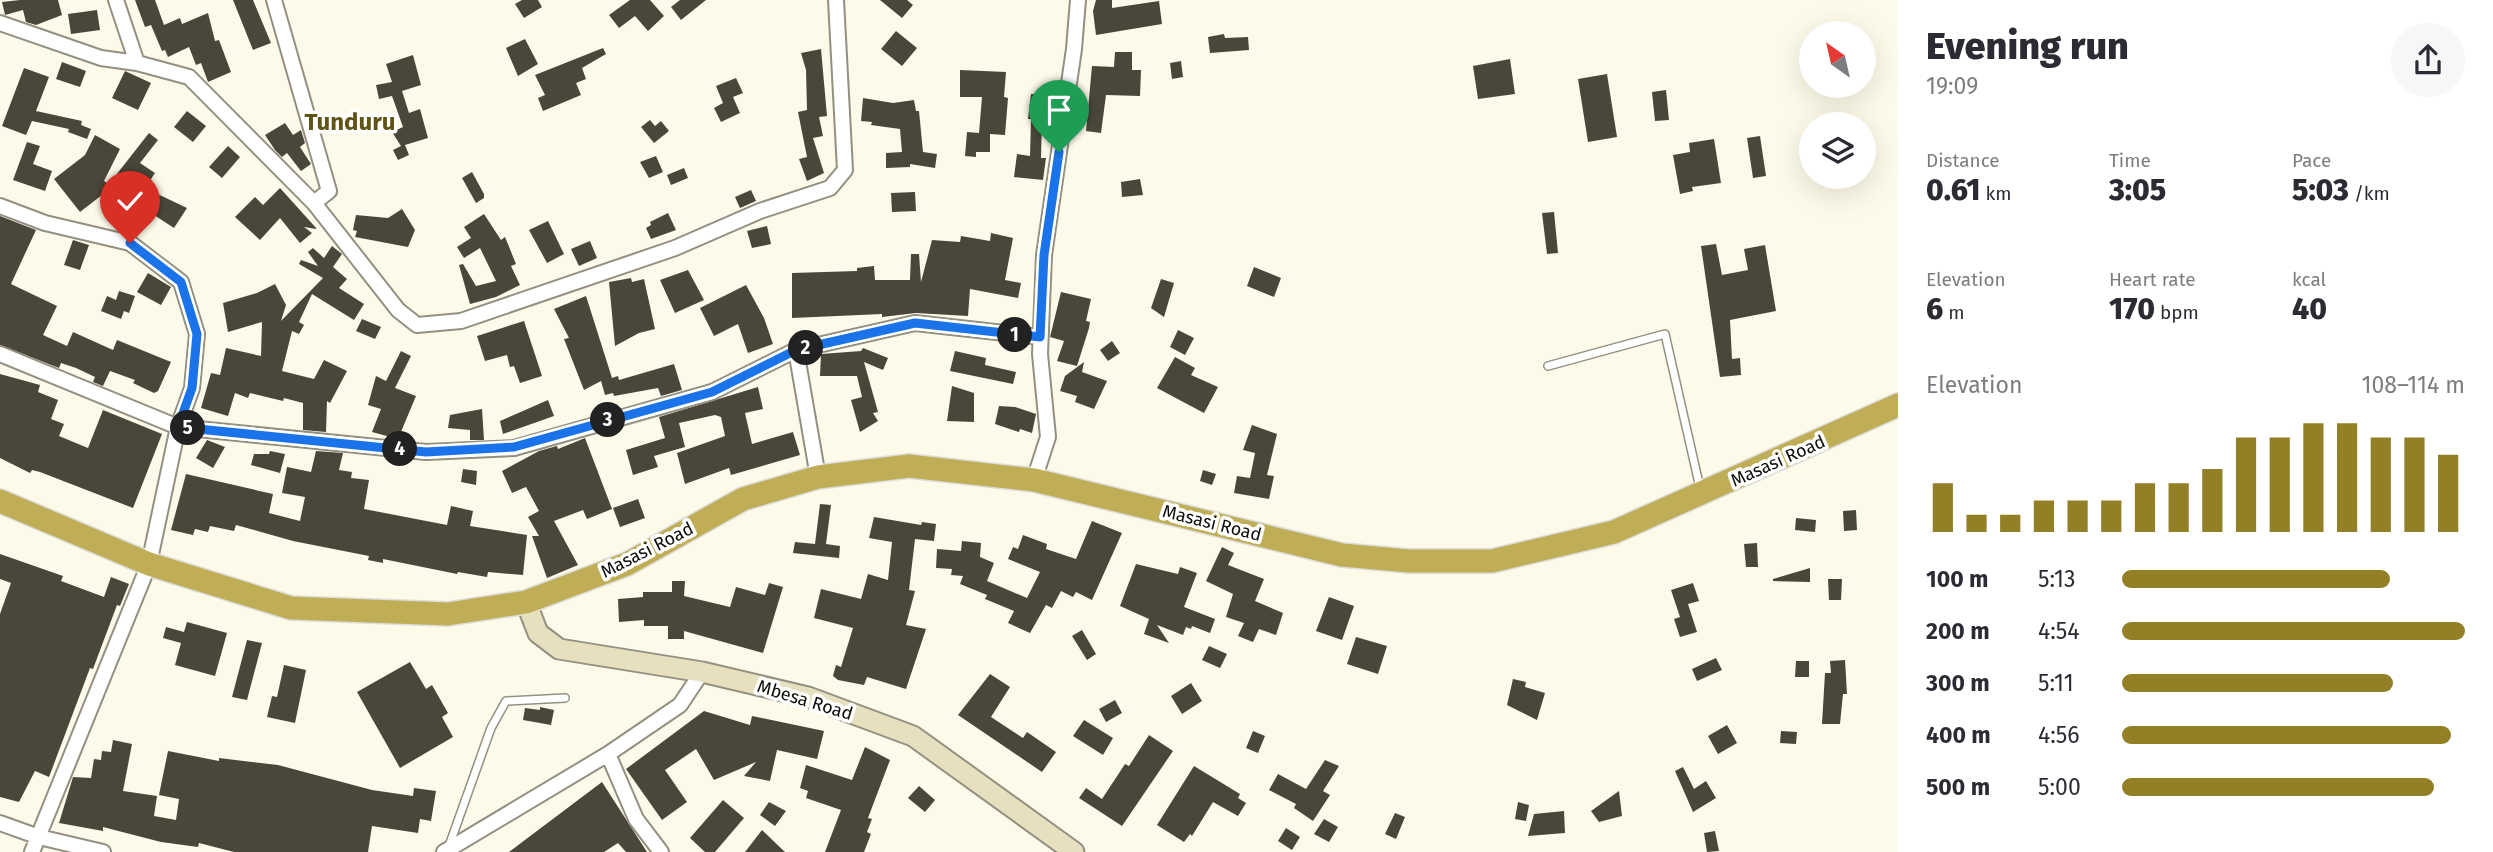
<!DOCTYPE html>
<html lang="en">
<head>
<meta charset="utf-8">
<style>
	body { margin:0; font-family:"Fira Sans",sans-serif; background:#f7f7f7; color:#2b2b33; height:100vh; display:flex; flex-direction:column; font-size:26px; white-space:nowrap }
	* { box-sizing:border-box; margin:0 }
	p { font-size:23px; color:#7c7c81 }
	.icon { flex:none; width:38px; height:38px; fill:none; stroke:currentColor; stroke-width:2; stroke-linecap:round; stroke-linejoin:round }
	.map { position:relative; flex:1; overflow:hidden }
	.panel { display:flex; flex-direction:column; background:#fff; width:595px }
	.panel>* { flex:none }
	.needle { width:46px; rotate:326deg }
	.buttons { position:absolute; left:1799px; top:21px; display:grid; gap:14px }
	.buttons a { display:grid; place-items:center; width:77px; height:77px; border-radius:50%; background:#fff; box-shadow:0 7px 28px #0002; font-size:35px }
	.pin { position:absolute; display:grid; place-items:center; width:60px; height:60px; color:#fff; margin:-72px -30px; border-radius:50% 50% 50% 0; rotate:-45deg; box-shadow:0 0 7px #0007 }
	.pin .icon { rotate:45deg }
	.km { position:absolute; width:35px; height:35px; margin:-18px; border-radius:50%; background:#222; color:#fff; font-size:19px; line-height:35px; text-align:center }
	.round { display:grid; place-items:center; flex:none; width:74px; height:74px; border-radius:37px; background:#f7f7f7 }
	.headline { display:flex; align-items:center; justify-content:space-between; height:119px; padding:0 28px }
	h1 { font-size:38px; font-weight:800; line-height:52px }
	.metrics { display:grid; grid-template-columns:repeat(3,1fr); gap:10px; height:119px; padding:7px 28px }
	.metrics div { display:grid; align-content:center }
	.metrics b { font-size:30px; font-weight:800 }
	.metrics small { font-size:19px; font-weight:400 }
	.metrics p { font-size:19px }
	.chart { height:196px; padding:14px 28px }
	.chart p { display:flex; justify-content:space-between }
	.chart svg { width:100%; height:126px; margin-top:7px; stroke:#927f26; stroke-width:6 }
	ul { padding:0 28px; list-style:none; font-size:23px }
	li { display:grid; grid-template-columns:112px 84px 1fr; align-items:center; height:52px }
	li i { height:18px; border-radius:9px; background:#927f26 }
	main { display:flex; flex:1; min-height:0 }
	.map>svg:first-child { display:block }
	.building { fill:#4a473a }
	.lines { fill:none; stroke-linecap:round; stroke-linejoin:round }
	.service-casing { stroke:#949081; stroke-width:10 }
	.minor-casing { stroke:#949081; stroke-width:18 }
	.secondary-casing { stroke:#949081; stroke-width:23 }
	.trunk-casing { stroke:#dddddc; stroke-width:26 }
	.service { stroke:#fff; stroke-width:7 }
	.minor { stroke:#fff; stroke-width:14 }
	.secondary { stroke:#e7e0bf; stroke-width:19 }
	.trunk { stroke:#bfae56; stroke-width:23 }
	.route-casing { stroke:#fff; stroke-width:14 }
	.route { stroke:#1a73e8; stroke-width:9 }
	.labels { text-anchor:middle; stroke-width:7; stroke-linejoin:round; paint-order:stroke }
	.street-label { font-size:18px; fill:#0e0d08; stroke:#fff }
	.district-label { font-size:24px; font-weight:bold; fill:#605316; stroke:#fff }
</style>
</head>
<body>
<main>
<div class="map">
<svg width="1898" height="852" viewBox="0 0 1898 852">
	<rect width="100%" height="100%" fill="#fdfae9"/>
	<path class="building" d="M20,0H58L62,15L36,25L26,22L23,10L5,15L2,2Z
		M135,0H155L164,25L180,18L182,24L208,13L215,41L219,40L231,72L208,82L201,63L196,65L189,47L168,57L165,50L162,51L151,25L145,27Z
		M233,0H253L271,43L253,50Z
		M522,0H538L542,7L524,18L515,4Z
		M630,0H650L664,16L648,31L635,16L619,28L609,15Z
		M680,0H706L681,20L671,7Z
		M880,0H907L913,5L902,18Z
		M1096,0H1112V8L1159,1L1162,24L1096,35L1093,11Z
		M97,10L100,30L71,34L68,14Z
		M896,31L917,48L902,66L881,49Z
		M1224,34L1225,38L1248,37L1249,50L1210,53L1208,37Z
		M525,39L538,64L518,76L506,48Z
		M603,48L606,54L582,68L586,79L576,83L581,95L543,111L538,98L545,95L535,75Z
		M821,49L827,116L819,117L823,136L813,138L824,173L807,181L799,159L807,157L798,112L807,110L806,70L801,53Z
		M1115,52H1132V70H1141L1140,96L1106,95L1101,133L1086,131L1092,66L1114,67Z
		M413,55L421,85L402,91L409,113L420,109L428,138L405,145L409,155L398,160L393,150L401,146L392,132L403,127L392,96L379,99L376,85L392,82L386,64Z
		M1510,59L1515,94L1478,99L1473,66Z
		M1181,61L1183,77L1172,79L1170,63Z
		M62,62L86,71L80,87L56,79Z
		M24,68L49,77L36,111L82,121L81,125L91,129L87,139L68,132L69,129L32,121L26,135L2,126Z
		M960,70L1006,72L1004,97L1008,98L1005,135L990,134V152H976V157L965,156L967,132L979,133L982,97H960Z
		M125,71L151,83L138,110L112,98Z
		M1607,74L1617,137L1588,142L1578,79Z
		M736,78L743,93L733,97L740,113L721,122L714,108L723,103L716,86Z
		M1666,90L1669,120L1655,121L1652,92Z
		M1031,94L1047,95L1042,120L1041,158H1046L1043,180L1014,177L1017,154L1030,156L1031,119H1028Z
		M863,98L893,103L914,100L916,111H919L923,152L937,154L935,168L910,164V167L886,168V153L902,152L900,129L871,125L872,122L861,121Z
		M187,111L206,126L193,142L174,127Z
		M650,120L655,126L661,121L669,131L654,143L641,127Z
		M285,123L293,135L301,130L305,143L300,147L311,164L301,171L287,153L282,157L275,150L265,135Z
		M149,133L158,140L140,163L155,173L145,188L187,208L174,228L154,215L153,217L132,207L130,211L102,195L80,212L54,179L85,155L95,135L120,149L104,181L109,184Z
		M1760,136L1766,176L1753,178L1747,138Z
		M1714,139L1721,183L1692,187L1693,191L1680,194L1673,155L1690,152L1689,143Z
		M27,142L40,146L33,164L52,171L45,191L13,180Z
		M228,146L240,157L222,178L209,167Z
		M656,156L663,172L649,178L640,162Z
		M684,168L688,178L671,185L667,175Z
		M472,172L484,194V198L476,203L462,178Z
		M1140,179L1143,195L1122,197L1121,182Z
		M280,188L317,229L304,227L312,233L300,243L280,218L260,240L235,217L255,197L263,205Z
		M751,190L756,201L740,208L735,197Z
		M915,192L916,211L892,212L891,193Z
		M402,209L415,230L408,247L355,237L357,231L353,230L356,215L388,218Z
		M1554,212L1558,253L1547,254L1542,213Z
		M668,213L676,230L651,239L646,228L651,225L650,222Z
		M484,214L501,240L505,237L516,264L511,266L520,285L496,297L470,304L459,265L463,264L476,286L496,281L480,248L464,258L457,247L471,238L464,227Z
		M0,216L36,230L11,284L57,306L43,335L67,346L73,332L113,350L117,340L171,362L158,391L154,393L133,383L135,380L110,371L103,386L93,382L95,377L76,368L61,363L59,368L0,345Z
		M548,221L564,254L547,263L529,230Z
		M767,226L771,244L752,248L747,231Z
		M991,233L1013,238L1005,280L1021,283L1018,298L970,289L968,316L916,313L882,317V314L792,318V273L857,271V268L874,266L875,280H910L911,254H919L921,282L932,240L960,242L961,236L990,241Z
		M73,240L89,245L80,270L64,265Z
		M590,241L597,258L579,266L571,249Z
		M1716,244L1722,275L1748,270L1744,249L1765,245L1776,311L1730,320L1732,359L1740,358L1741,375L1720,377L1701,246Z
		M332,246L342,254L333,267L347,279L339,288L364,304L354,320L312,294L299,322L304,325L299,334L292,331L282,371L314,379L324,360L347,371L330,403L327,401L326,432L303,430V403L284,398L283,401L250,393L248,398L235,393L228,416L201,408L211,373L220,375L226,348L261,356L262,322L228,332L223,303L257,293L275,284L286,305L281,321L323,278L299,264L301,260L318,266L308,252L313,248L324,258Z
		M1254,267L1281,278L1274,297L1247,286Z
		M688,270L704,300L675,313L660,280Z
		M148,273L171,287L161,305L137,292Z
		M631,278L632,282L644,279L655,329L639,333L615,346L609,282Z
		M1161,279L1174,283L1164,317L1151,308Z
		M746,285L764,318L773,344L748,353L738,324L714,336L700,308Z
		M119,291L135,296L129,313L124,311L121,319L101,311L107,296L116,300Z
		M1061,292L1091,299L1086,321L1090,322L1089,328L1077,366L1057,361L1064,341L1050,337Z
		M586,296L612,378L618,376L619,380L674,364L682,390L661,396L658,388L614,396L613,393L605,395L601,381L584,390L564,339L569,338L554,309Z
		M362,319L381,327L375,339L356,331Z
		M524,321L542,376L520,383L514,366L510,367L507,355L485,361L477,336Z
		M1178,330L1194,338L1185,355L1170,347Z
		M1112,341L1120,353L1108,361L1100,350Z
		M863,348L888,358L883,370L864,362L878,412L873,413L878,421L860,432L851,400L862,397L857,376H820L821,354L861,351Z
		M401,351L411,356L395,388L416,396L398,439L372,432L381,409L368,405L376,376L386,381Z
		M955,351L986,358L985,365L1016,372L1013,384L950,371Z
		M1175,357L1195,368L1191,375L1218,387L1204,413L1157,388Z
		M1084,362L1082,372L1107,381L1094,409L1075,402L1077,396L1060,391L1065,376Z
		M0,374L40,385L38,392L58,400L51,419L64,424L59,436L88,448L103,410L162,434L133,508L40,472L32,470L30,473L0,458Z
		M952,386L974,393V422L947,421Z
		M758,387L763,409L745,413L752,444L793,432L800,455L731,475L729,468L685,484L677,453L725,436L721,417L715,415L679,423L685,447L654,456L658,467L633,475L626,450L665,438L659,417Z
		M548,400L554,416L503,434L500,421Z
		M999,406L1015,407L1036,414L1032,433L1020,429L1019,432L995,424Z
		M482,409L484,440H470V430L448,428L450,415Z
		M1252,425L1277,434L1267,475L1274,476L1269,499L1234,493L1237,476L1250,478L1255,453L1243,450Z
		M585,438L612,509L587,519L583,510L554,521L578,565L547,578L532,536H539L528,517L539,511L526,487L512,493L502,471L539,451L557,446L558,449Z
		M207,440L225,447L213,468L196,458Z
		M270,451L285,454L280,473L251,465L254,454H269Z
		M316,451L343,453L339,470L352,472L351,478L369,480L364,509L447,525L451,506L473,511L470,526L527,535L523,575L488,572L487,577L458,572L457,574L383,559V563L368,560L369,556L293,541L236,525L234,531L210,526L208,532L195,529L193,535L171,530L186,474L273,494L269,513L300,521L305,497L282,493L287,467L311,472Z
		M463,469L477,471L476,485L461,482Z
		M1203,470L1216,474L1212,485L1200,481Z
		M638,499L645,518L620,527L613,508Z
		M820,504L831,505L826,544L840,546L839,558L793,553L795,542L815,544Z
		M1856,510L1857,530L1844,531L1843,511Z
		M874,517L921,525L922,522L936,524L934,541L915,539L909,590L915,591L906,625L926,629L906,689L867,677L864,685L838,680L833,676L836,665L841,667L853,628L814,618L821,589L861,599L868,574L888,580L892,542L869,538Z
		M1796,518L1816,520L1815,532L1795,530Z
		M1092,521L1122,533L1092,600L1076,592L1073,597L1061,591L1052,608L1046,605L1030,633L1008,623L1014,611L985,599L987,595L960,584L963,576L951,575L952,569L936,568L937,549L961,551L962,541L981,543L980,557L994,563L987,581L1027,598L1040,572L1008,559L1013,547L1018,549L1023,535L1047,544L1046,549L1076,559Z
		M1757,543L1758,567H1746L1744,544Z
		M1222,547L1234,553L1228,565L1264,579L1255,601L1283,613L1276,635L1259,629L1253,642L1238,636L1244,623L1226,617L1233,594L1206,581Z
		M0,554L63,576L61,581L104,597L111,577L129,584L120,606L117,605L93,669L90,668L49,777L35,771L19,802L0,797V614L11,583L0,579Z
		M1136,564L1178,574L1180,567L1197,573L1184,607L1215,619L1210,633L1192,626L1191,629L1186,627L1183,635L1157,625L1169,643L1144,634L1149,619L1120,606Z
		M1810,568V582L1773,581V579Z
		M1828,579H1842L1841,600H1829Z
		M672,581H685L684,596L730,607L736,587L765,595L769,583L783,587L763,653L684,631V639H668V626H644V620L619,622L618,599L643,597V592H672Z
		M1693,583L1699,601L1688,604L1697,632L1680,637L1674,619L1680,617L1671,590Z
		M1329,597L1354,606L1342,640L1316,631Z
		M187,622L227,633L215,676L175,665L181,643L163,638L166,627L184,632Z
		M1082,630L1096,654L1087,660L1072,636Z
		M1356,637L1387,646L1378,674L1347,664Z
		M247,640L262,643L247,700L232,697Z
		M1209,646L1227,654L1220,668L1202,660Z
		M1716,658L1722,670L1697,681L1692,669Z
		M1845,660L1847,694H1843L1840,724H1822L1825,673H1831L1830,661Z
		M1796,661H1809V677H1795Z
		M410,662L426,689L432,685L448,713L442,717L453,737L400,768L357,692Z
		M284,665L306,670L295,723L267,717L272,696L277,697Z
		M990,674L1010,687L991,717L1023,738L1027,732L1056,752L1042,772L958,715Z
		M1513,679L1526,682L1525,687L1545,693L1537,720L1507,705Z
		M1191,683L1202,701L1182,714L1171,696Z
		M1115,700L1122,713L1106,722L1099,709Z
		M540,707L554,710L551,725L523,720L525,708L540,710Z
		M704,711L750,725L752,716L824,731L817,759L777,750L770,781L744,776L756,762L714,780L696,749L665,770L687,802L662,820L626,769Z
		M1084,720L1113,738L1103,755L1073,736Z
		M1727,725L1737,743L1718,754L1708,736Z
		M1253,731L1265,736L1258,753L1246,748Z
		M1781,731L1797,732L1796,744L1780,743Z
		M1149,735L1173,751L1122,826L1079,798L1086,788L1102,799L1125,764L1129,766Z
		M113,740L132,744L123,791L157,796L154,816L176,820L179,799L159,795L168,751L219,761V758L278,765L372,790L413,796L414,788L436,791L431,821L420,819L418,833L372,826L368,852H234L199,843L198,847L161,842L103,827V831L59,823L73,777L91,778L94,759L101,760L102,751L111,752Z
		M865,747L890,760L868,818L872,819L867,832L871,834L864,852H825L841,810L806,798L808,791L800,788L806,765L852,780Z
		M1325,760L1339,766L1323,791L1330,795L1313,821L1294,808L1296,804L1269,790L1278,774L1306,789Z
		M1194,766L1240,794L1238,798L1246,803L1238,816L1213,802L1192,836L1190,834L1184,842L1157,825Z
		M1683,767L1694,789L1706,781L1716,798L1693,812L1675,771Z
		M602,782L647,852H626L618,843L604,852H509Z
		M919,786L935,800L925,812L908,798Z
		M1619,791L1622,816L1599,822L1591,811Z
		M723,800L744,818L715,852H705L690,838Z
		M769,802L786,811L775,826L760,815Z
		M1518,802L1529,805L1526,821L1515,819Z
		M1564,811L1565,833L1528,836L1534,814Z
		M1395,813L1405,817L1396,839L1385,834Z
		M1324,819L1338,827L1329,842L1314,834Z
		M1286,828L1300,837L1292,850L1278,841Z
		M762,830L785,852H745Z
		M1715,831L1719,851L1707,852L1704,833Z"/>
	<g class="lines">
		<g class="service-casing">
			<path id="service" d="M1548,366L1665,334L1700,488
				M449,846L491,728L506,701L565,698"/>
		</g>
		<g class="minor-casing">
			<path id="minor" d="M116,0L137,63
				M274,0L329,191L314,203
				M0,23L101,58L137,63L189,77L314,203L398,310L417,325L461,321L675,248L760,211L830,188L845,170L836,0
				M0,206L45,223L130,243L181,282L197,334L192,388L178,427L149,564L32,852
				M796,350L818,477
				M0,354L178,427L426,452L514,448L712,392L796,350L915,323L1040,337
				M1034,480L1048,437L1040,354L1044,255L1074,49L1078,0
				M608,754L636,819L661,852
				M0,823L39,837L103,852
				M444,852L608,754L680,705L702,672"/>
		</g>
		<g class="secondary-casing">
			<path id="secondary" d="M526,602L538,633L559,649L702,672L808,697L913,736L1074,852"/>
		</g>
		<g class="trunk-casing">
			<path id="trunk" d="M0,501L149,564L291,608L448,614L526,602L627,564L743,499L818,477L909,466L1034,480L1342,555L1409,561H1492L1614,532L1898,405"/>
		</g>
		<use href="#service" class="service"/>
		<use href="#minor" class="minor"/>
		<use href="#secondary" class="secondary"/>
		<use href="#trunk" class="trunk"/>
	</g>
	<g class="lines">
		<g class="route-casing">
			<path id="route" d="M130,243L181,282L197,334L192,388L178,427L426,452L514,447L712,392L796,350L915,323L1040,337L1044,255L1059,152"/>
		</g>
		<use href="#route" class="route"/>
	</g>
	<g class="labels">
		<g class="street-label">
			<text transform="translate(1778 461) rotate(-24)" y="6">Masasi Road</text>
			<text transform="translate(1212 523) rotate(14)" y="6">Masasi Road</text>
			<text transform="translate(647 550) rotate(-27)" y="6">Masasi Road</text>
			<text transform="translate(805 700) rotate(17)" y="6">Mbesa Road</text>
		</g>
		<g class="district-label">
			<text x="350" y="130">Tunduru</text>
		</g>
	</g>
</svg>
<div class="buttons">
<a><svg class="needle" viewBox="-14 -14 28 28"><path d="M0-13l5 13h-10z" fill="#e53935"/><path d="M0 13l5-13h-10z" fill="#7c7c81"/></svg></a>
<a><svg class="icon" aria-label="layers" viewBox="0 0 24 24"><path d="M12 4l9 5-9 5-9-5zM3 14l9 5 9-5"/></svg></a>
</div>
<div class="pin" style="left:1059px;top:152px;background:#1e9e55"><svg class="icon" aria-label="arrive" viewBox="0 0 24 24"><path d="M6 21V4h12l-3 4 3 4H6"/></svg></div>
<div class="pin" style="left:130px;top:243px;background:#d93025"><svg class="icon" aria-label="check" viewBox="0 0 24 24"><path d="M5 12l5 5 9-10"/></svg></div>
<b class="km" style="left:1015px;top:335px">1</b>
<b class="km" style="left:806px;top:348px">2</b>
<b class="km" style="left:608px;top:420px">3</b>
<b class="km" style="left:400px;top:449px">4</b>
<b class="km" style="left:188px;top:428px">5</b>
</div>
<section class="panel">
<div class="headline"><div><h1>Evening run</h1><p>19:09</p></div><a class="round"><svg class="icon" aria-label="share" viewBox="0 0 24 24"><path d="M12 15V3M7 8l5-5 5 5M5 13v7h14v-7"/></svg></a></div>
<div class="metrics">
<div><p>Distance</p><b>0.61<small> km</small></b></div>
<div><p>Time</p><b>3:05</b></div>
<div><p>Pace</p><b>5:03<small> /km</small></b></div>
</div>
<div class="metrics">
<div><p>Elevation</p><b>6<small> m</small></b></div>
<div><p>Heart rate</p><b>170<small> bpm</small></b></div>
<div><p>kcal</p><b>40</b></div>
</div>
<div class="chart"><p><span>Elevation</span>108–114 m</p>
<svg viewBox="0 0 160 44" preserveAspectRatio="none"><path d="M5 44V27M15 44V38M25 44V38M35 44V33M45 44V33M55 44V33M65 44V27M75 44V27M85 44V22M95 44V11M105 44V11M115 44V6M125 44V6M135 44V11M145 44V11M155 44V17"/></svg>
</div>
<ul>
<li><b>100 m</b>5:13<i style="width:78%"></i></li>
<li><b>200 m</b>4:54<i style="width:100%"></i></li>
<li><b>300 m</b>5:11<i style="width:79%"></i></li>
<li><b>400 m</b>4:56<i style="width:96%"></i></li>
<li><b>500 m</b>5:00<i style="width:91%"></i></li>
</ul>
</section>
</main>
</body>
</html>
